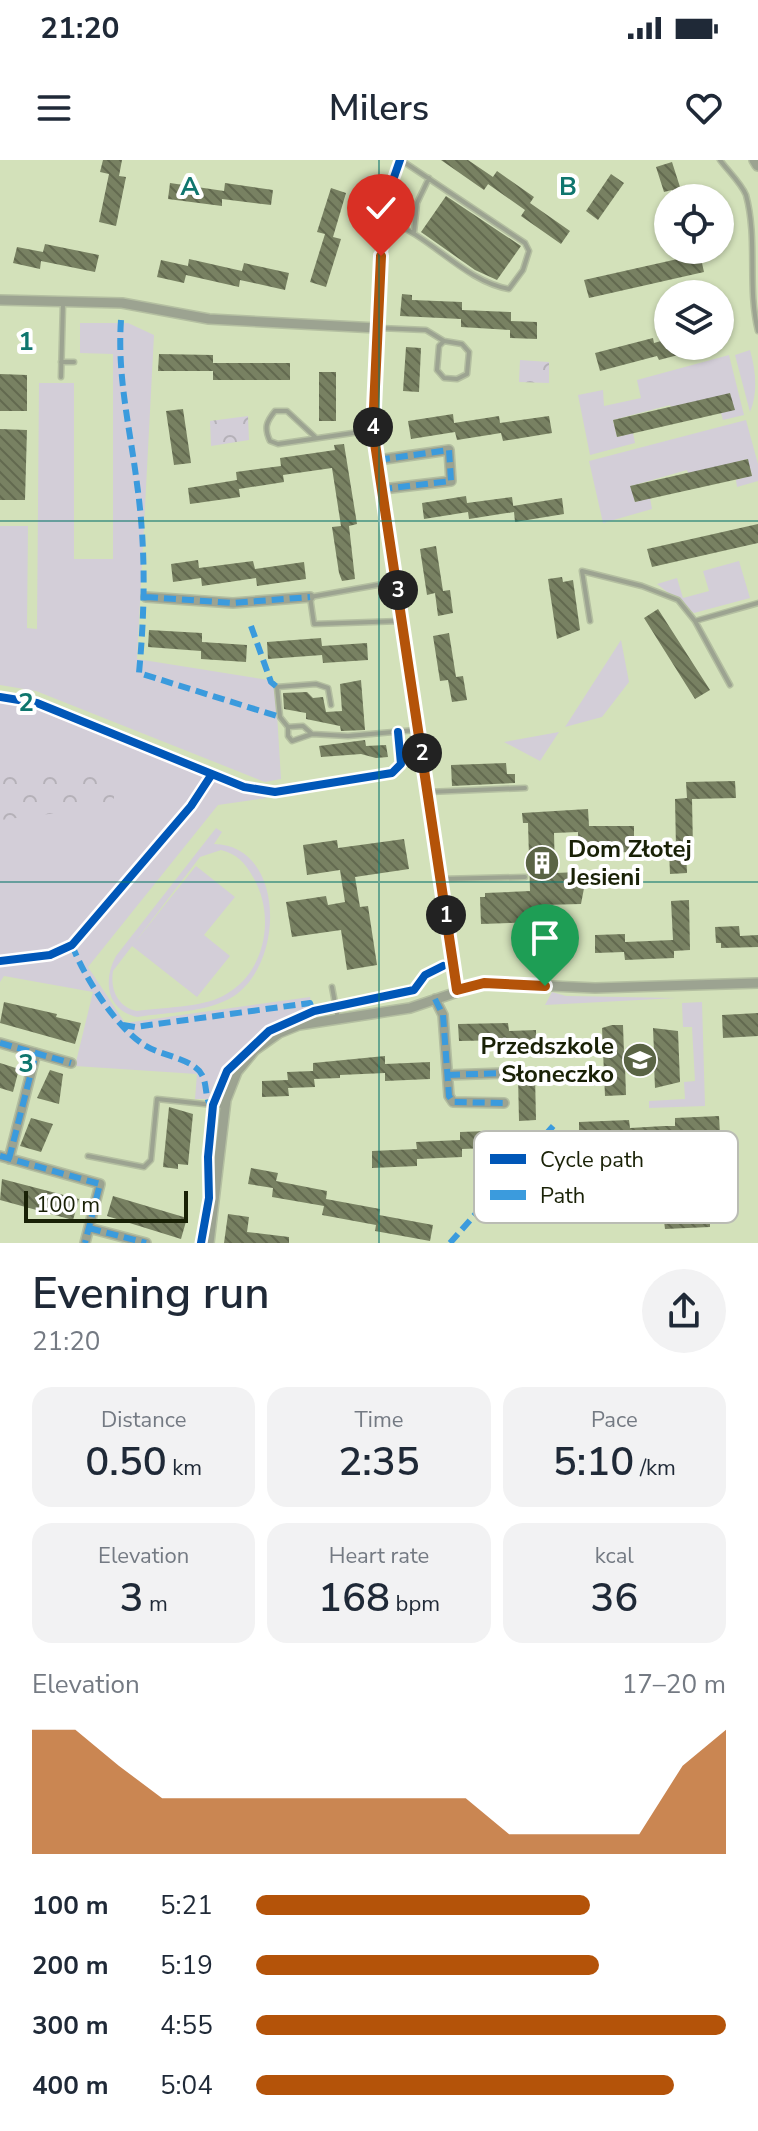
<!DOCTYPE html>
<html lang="en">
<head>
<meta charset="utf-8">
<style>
	body { margin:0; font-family:"Nunito Sans",sans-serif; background:#f2f2f3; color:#1f2937; height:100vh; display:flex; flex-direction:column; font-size:30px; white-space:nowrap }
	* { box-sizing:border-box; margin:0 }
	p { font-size:26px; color:#747a83 }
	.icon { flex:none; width:44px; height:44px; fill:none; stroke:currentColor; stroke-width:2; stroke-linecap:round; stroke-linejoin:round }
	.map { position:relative; height:1083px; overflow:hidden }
	.sheet { display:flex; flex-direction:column; background:#fff; flex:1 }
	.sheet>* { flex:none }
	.fabs { position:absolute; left:654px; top:24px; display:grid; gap:16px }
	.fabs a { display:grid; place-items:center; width:80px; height:80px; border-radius:50%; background:#fff; box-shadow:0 2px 6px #0004; font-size:40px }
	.scale { position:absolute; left:24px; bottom:20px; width:164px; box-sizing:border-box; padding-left:8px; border:4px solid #192106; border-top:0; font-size:22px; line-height:28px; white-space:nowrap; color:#192106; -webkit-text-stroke:6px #fff; paint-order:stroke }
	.pin { position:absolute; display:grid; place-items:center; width:68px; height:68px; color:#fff; margin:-82px -34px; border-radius:50% 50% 50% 0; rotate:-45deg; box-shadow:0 0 8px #0007 }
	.pin .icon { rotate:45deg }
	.km { position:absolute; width:40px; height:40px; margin:-20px; border-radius:50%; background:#222; color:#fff; font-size:22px; line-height:40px; text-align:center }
	.round { display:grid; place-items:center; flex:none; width:84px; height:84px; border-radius:42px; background:#f2f2f3 }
	.summary { display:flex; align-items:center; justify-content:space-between; height:136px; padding:0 32px }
	h1 { font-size:44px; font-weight:600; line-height:60px }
	.figures { display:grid; grid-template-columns:repeat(3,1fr); gap:12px; height:136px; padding:8px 32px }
	.figures div { display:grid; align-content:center; border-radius:20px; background:#f2f2f3; text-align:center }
	.figures b { font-size:40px; font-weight:600 }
	.figures small { font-size:22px; font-weight:400 }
	.figures p { font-size:22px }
	.chart { height:224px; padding:16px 32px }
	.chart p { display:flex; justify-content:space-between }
	.chart svg { width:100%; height:144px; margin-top:8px; fill:#b45309; opacity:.7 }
	ul { padding:0 32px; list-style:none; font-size:26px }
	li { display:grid; grid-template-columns:128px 96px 1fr; align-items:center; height:60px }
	li i { height:20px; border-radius:10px; background:#b45309 }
	.status { display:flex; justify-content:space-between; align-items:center; height:56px; padding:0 40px; background:#fff; direction:ltr }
	.status svg { height:22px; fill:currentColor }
	header { display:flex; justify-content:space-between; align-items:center; height:104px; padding:0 32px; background:#fff; font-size:36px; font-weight:600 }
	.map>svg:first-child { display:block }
	.grass { fill:#d3ced8; fill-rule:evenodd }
	.park { fill:url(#park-crowns) }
	.building { fill:url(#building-back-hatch) }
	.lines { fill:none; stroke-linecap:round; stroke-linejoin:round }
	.service-casing { stroke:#b4bfa1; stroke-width:7 }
	.minor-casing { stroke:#b4bfa1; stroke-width:12 }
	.tertiary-casing { stroke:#b4bfa1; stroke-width:14 }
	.service { stroke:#9ca391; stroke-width:4 }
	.minor { stroke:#9ca391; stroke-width:9 }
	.tertiary { stroke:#9ca391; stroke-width:11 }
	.quiet { stroke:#3b9bdd; stroke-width:6; stroke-dasharray:12 6; stroke-linecap:butt }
	.cycleway-casing { stroke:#fff; stroke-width:13 }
	.cycleway { stroke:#0057b8; stroke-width:8 }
	.route-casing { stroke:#fff; stroke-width:16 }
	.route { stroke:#b45309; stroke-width:10 }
	.grid { fill:none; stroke:#0f766e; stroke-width:2; stroke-opacity:0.55 }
	.labels { text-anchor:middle; stroke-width:8; stroke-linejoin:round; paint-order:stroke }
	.poi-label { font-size:24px; font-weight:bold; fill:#192106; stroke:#fff; text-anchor:start }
	.key { fill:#fff; stroke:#babcb4; stroke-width:2 }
	.key-label { font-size:22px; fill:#192106 }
	.grid-label { font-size:26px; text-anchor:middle; font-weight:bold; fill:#0f766e; stroke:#fff; stroke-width:8; stroke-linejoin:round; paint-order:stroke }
</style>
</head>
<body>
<div class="status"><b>21:20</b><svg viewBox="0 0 49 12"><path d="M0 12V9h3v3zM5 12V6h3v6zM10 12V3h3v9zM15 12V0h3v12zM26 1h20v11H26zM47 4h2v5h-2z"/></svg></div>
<header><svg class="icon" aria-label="menu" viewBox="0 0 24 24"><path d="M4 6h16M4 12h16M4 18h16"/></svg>Milers<svg class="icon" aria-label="heart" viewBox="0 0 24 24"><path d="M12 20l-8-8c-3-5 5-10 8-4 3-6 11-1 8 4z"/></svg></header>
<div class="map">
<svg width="758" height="1083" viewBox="0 0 758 1083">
	<defs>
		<pattern id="park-crowns" width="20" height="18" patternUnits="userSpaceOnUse" patternTransform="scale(2)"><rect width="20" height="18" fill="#d3ced8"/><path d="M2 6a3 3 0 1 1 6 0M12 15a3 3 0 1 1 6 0" fill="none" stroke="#b5b1b8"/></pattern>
		<pattern id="building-back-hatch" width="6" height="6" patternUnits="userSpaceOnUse" patternTransform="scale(2)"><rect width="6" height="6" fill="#788162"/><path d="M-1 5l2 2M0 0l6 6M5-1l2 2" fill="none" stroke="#62694f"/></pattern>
	</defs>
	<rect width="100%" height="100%" fill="#d3e1ba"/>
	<path class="grass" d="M366,16L386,22L379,54L359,49Z
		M80,163H128L154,175L137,499L275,521L281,619L265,622L36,531L0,525V366H28L27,468L37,469L39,223H74V399H113V194L80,193Z
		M750,190C756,211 758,233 750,252L735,195Z
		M729,195L744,255L723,260L721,253L734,249H672L670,245L613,260L617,277L633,273L635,283L590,295L578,235L603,230L604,246L641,238L637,220Z
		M746,260L758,304V321L737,327L736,320L752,315L747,299L689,315L687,310L631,326L635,342L650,338L652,349L603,363L589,301Z
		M739,401L750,438L694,453L657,424L677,418L683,438L709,431L703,411Z
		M621,480L629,522L602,557L565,567Z
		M12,540L36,546L267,638L218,645L88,807L125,863L310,837L312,848C269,866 222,891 209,939H195L197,914L75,906L93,832L4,816L0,822V541Z
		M559,572L540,601L504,582Z
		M216,668L222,672L214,684C284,685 286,801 234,836C208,853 167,852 137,857C106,850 103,820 116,796ZM221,690C237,694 245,703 253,717C276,756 266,814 223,836C200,848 163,847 137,851C118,847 110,830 113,811L200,697Z
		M196,706L235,737L204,775L230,796L197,837L132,786Z
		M552,832L566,836L676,838L545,845Z
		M702,842L705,946L649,948V941L685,939L684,922L695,921L692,867H683L682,843Z"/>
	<path class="park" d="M520,200L549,202V223L519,222Z
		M248,256L249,280L211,286L210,261Z
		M0,606L114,617V646L0,660Z"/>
	<path class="building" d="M103,0H122L119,16L126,17L116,66L99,62L109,14L100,12Z
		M441,0H468L493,17L484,30Z
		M672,2L680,27L687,25L692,38H675L672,30L664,32L656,7Z
		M497,11L534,37L530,43L570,71L561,84L521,56L525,50L488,24Z
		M611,14L624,23L598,60L586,51Z
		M170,23L224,31L225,23L273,30L271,45L222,39V46L168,39Z
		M331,28L346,33L333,77L341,79L326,127L310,122L325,74L317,72Z
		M446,36L521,86L497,120L475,110L421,72Z
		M45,84L99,95L95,112L41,101L40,109L13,103L17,87L43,92Z
		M700,94L704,112L589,138L584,120Z
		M189,99L242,111L244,103L289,113L285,130L240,120L239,127L186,115L184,123L157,117L161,100L188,106Z
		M402,134L412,135V140L462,142V150L511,152V161L537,162V179L510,178V170L461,167V159L400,156Z
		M653,178L654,183L668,179V186L701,189L659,200L657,196L600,211L595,193Z
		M406,187L421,188L419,232L403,231Z
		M159,194L213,195V203H290V220H213V211H158Z
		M319,212H336V261H319Z
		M0,214L27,215V251H0Z
		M730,233L735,250L617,277L613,260Z
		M183,249L191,303L174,305L166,251Z
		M453,254L454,263L499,256L500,263L549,256L552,273L503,281L501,273L457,280L455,272L411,279L408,261Z
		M0,269L27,270L25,340H0Z
		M344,284L357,364L349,366L355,419L342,421L339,413L332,367L341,366L332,308L283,315L284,322L239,329L240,337L190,344L188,328L237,320L236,312L281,306L280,298L335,290L334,285Z
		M748,299L752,316L635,342L630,326Z
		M466,336L467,343L512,337L514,351L513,346L562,338L564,354L515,362L514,352L469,359L468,352L424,359L422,343Z
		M758,364V383L652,407L647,389Z
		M436,386L443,431L450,430L453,453L438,456L435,433L427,435L420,389Z
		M198,400L199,408L253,401L255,409L304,402L306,419L257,426L256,418L202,426L201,418L173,422L171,404Z
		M562,417L563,422L573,420L580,470L557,479L548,419Z
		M658,449L710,530L695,539L644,458Z
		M149,470L202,473V482L247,485L246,502L201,499V491L148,487Z
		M449,473L456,517L463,516L467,540L452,542L448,520L440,521L433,476Z
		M321,478L322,486L367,483L368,500L323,503L322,495L268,499L267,482Z
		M361,520L365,570L341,571L340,566L306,559V553L284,549L283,533L307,532L313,538L323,537L326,552L342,551L340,524Z
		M365,580L366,586L386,585L388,597L376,598L361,594L321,597L319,586Z
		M506,603L507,614H515V623L452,626L451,605Z
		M735,621L736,638L692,639L693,688H686L687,713L670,714L669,689L676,688L675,639L687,638L686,622Z
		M588,649L589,666H634V677H629L630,692L579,694L578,672L554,673L555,713L580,712V723H585L581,744L542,745V762L481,764L480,737H485V733L530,731L528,663H523L522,653Z
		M404,679L409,709L355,717L360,747L368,746L377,805L347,810L341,770L292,777L286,742L326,736L328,745L345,742L340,710L307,715L303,685L337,680L338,688Z
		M689,740L690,790L674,791V798L625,800L624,792L595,793V775L625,774V782L673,780L671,741Z
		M739,766L740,776L758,775V787L721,788V783H716L715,767Z
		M550,775L570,776L568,800L549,799Z
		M4,842L57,854L56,857L81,863L75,884L0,863Z
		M758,853V876L723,878L722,855Z
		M508,863L509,871L536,870V887L509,888V880L459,881L458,864Z
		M612,865H623L624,893L654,892L653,868L678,871L680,922L655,928L654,904L625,905L626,935L605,936L602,868Z
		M385,896V904L430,902V919L385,921V913L340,915V918L314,919L315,927L288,928L289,936L262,937V921L288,920L287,912L313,911V903Z
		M0,903L19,909L13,932L0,928Z
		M50,910L63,914L59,944L37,938Z
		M535,915L536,960L519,961L518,916Z
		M169,947L193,954L188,1005L178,1004V1009L163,1007Z
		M719,956L720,974L676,976V984L630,986V978L579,980V962L629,960L630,968L664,966H675V958Z
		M31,958L53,964L41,992L20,986Z
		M488,971L489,988L462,989V997L417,999V1006L372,1008V991L417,989L416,982L460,980V972Z
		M251,1008L278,1013L276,1021L327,1031L326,1039L380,1049L379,1055L433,1065L430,1081L375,1071L376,1065L322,1055L324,1046L272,1037L273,1028L248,1024Z
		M2,1019L79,1039L73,1060L0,1040Z
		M113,1036L187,1058L181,1079L107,1056Z
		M620,1037V1046L665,1044V1052L709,1051V1041L736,1040L737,1057L710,1058V1067L665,1069L664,1061L620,1062V1054L593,1055L592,1038Z
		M228,1054L249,1057L247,1072L289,1077V1083H224Z"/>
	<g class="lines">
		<g class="service-casing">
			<path id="service" d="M720,0C728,11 741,23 746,35C758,79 747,127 758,171
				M388,61C431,76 464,121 509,129L523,110L529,91L525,83L401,0
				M414,72L417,43L429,18
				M379,168L426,170L444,181L439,186L437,210L444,218L457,219L467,214L469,192L462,184L444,181
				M61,202H74
				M61,217L63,144
				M315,277L287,251H275C266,262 264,268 270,281L278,284L373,270
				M394,422L310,437L314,464L401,461
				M590,461L582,411L642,426L678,440L695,461L730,525
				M695,461L758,443
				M288,567L280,557L277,527L316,524L328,528L331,545
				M312,574L303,566L288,567V576L292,581L312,574L348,576L416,570
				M428,632L525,628
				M441,719L525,717
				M332,827L338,859
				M88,996L144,1007L151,1000L157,939L223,946"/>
		</g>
		<g class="minor-casing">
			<path id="minor" d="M400,0L392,23L381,96L373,270L457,830
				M0,140L122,143L209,159L377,168
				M378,300L449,290L451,321L383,329
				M146,437L233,443L310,437
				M435,839L443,855L449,936L453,942L504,943
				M0,883L71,903
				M448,915L504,913
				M0,996L100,1024L85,1083
				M9,999L36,893
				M89,1068L146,1083
				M209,1083L226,940L237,912L255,890L279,873L299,865L410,848L484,823L595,828L758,823"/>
		</g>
		<g class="tertiary-casing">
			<path id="tertiary" d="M755,0L758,5"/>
		</g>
		<use href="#service" class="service"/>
		<use href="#minor" class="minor"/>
		<use href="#tertiary" class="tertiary"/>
		<path class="quiet" d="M121,160C117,217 130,268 137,324C146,388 145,449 139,513L280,557
			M378,300L449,290L451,321L383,329
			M146,437L233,443L310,437
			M251,466L271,522L277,527
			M72,785C84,817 117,869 146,886C160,895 194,899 202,915C207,924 205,936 210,945
			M435,839L443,855L449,936L453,942L504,943
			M123,865L135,867L310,843L312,849
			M0,883L71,903
			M448,915L504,913
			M0,996L100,1024L85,1083
			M9,999L36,893
			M89,1068L146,1083
			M450,1083L554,965"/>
		<g class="cycleway-casing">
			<path id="cycleway" d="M400,0L392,23L381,96L373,270L457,830
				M0,537L37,543L244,627L275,632L392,613L401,604L398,572
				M0,801L50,795L72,785L191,646L212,614
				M201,1083L209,1038L208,997L213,945L227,911L269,871L314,851L414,830L425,815L443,806"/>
		</g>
		<use href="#cycleway" class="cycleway"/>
	</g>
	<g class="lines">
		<g class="route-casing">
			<path id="route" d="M381,96L373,270L457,830L484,823L545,826"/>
		</g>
		<use href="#route" class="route"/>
	</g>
	<path class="grid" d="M379,0V1083M0,361H758M0,722H758"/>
	<defs>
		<g id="building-disc" transform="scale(1.8)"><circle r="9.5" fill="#5a6445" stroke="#fff"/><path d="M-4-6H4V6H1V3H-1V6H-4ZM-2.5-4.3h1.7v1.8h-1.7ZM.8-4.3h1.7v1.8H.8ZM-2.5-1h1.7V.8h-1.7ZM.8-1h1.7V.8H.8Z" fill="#fff"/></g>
		<g id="school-disc" transform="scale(1.8)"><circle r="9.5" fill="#5a6445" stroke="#fff"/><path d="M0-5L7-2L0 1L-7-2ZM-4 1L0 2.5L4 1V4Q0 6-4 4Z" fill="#fff"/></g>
	</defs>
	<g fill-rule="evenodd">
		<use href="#building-disc" x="542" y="703"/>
		<use href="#school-disc" x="640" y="900"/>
	</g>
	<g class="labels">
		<g class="poi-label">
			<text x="568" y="697">Dom Złotej<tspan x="568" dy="28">Jesieni</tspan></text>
			<text x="614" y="894" text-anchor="end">Przedszkole<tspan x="614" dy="28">Słoneczko</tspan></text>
		</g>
	</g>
	<rect x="474" y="971" width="264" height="92" rx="12" class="key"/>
	<rect x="490" y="994" width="36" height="10" fill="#0057b8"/>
	<rect x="490" y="1030" width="36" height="10" fill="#3b9bdd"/>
	<g class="key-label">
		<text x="540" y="1007">Cycle path</text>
		<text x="540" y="1043">Path</text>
	</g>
	<g class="grid-label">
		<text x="190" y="35">A</text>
		<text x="568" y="35">B</text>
		<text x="26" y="190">1</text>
		<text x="26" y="551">2</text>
		<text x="26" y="912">3</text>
	</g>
</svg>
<div class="fabs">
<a><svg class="icon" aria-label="locate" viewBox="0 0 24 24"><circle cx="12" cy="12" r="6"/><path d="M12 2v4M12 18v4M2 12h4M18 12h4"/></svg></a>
<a><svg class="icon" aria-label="layers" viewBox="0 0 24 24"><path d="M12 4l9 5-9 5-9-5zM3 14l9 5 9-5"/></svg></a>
</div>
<div class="scale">100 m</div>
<div class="pin" style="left:545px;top:826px;background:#1e9e55"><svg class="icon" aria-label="arrive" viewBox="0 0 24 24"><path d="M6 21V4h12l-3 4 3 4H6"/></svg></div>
<div class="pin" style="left:381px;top:96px;background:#d93025"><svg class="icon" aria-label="check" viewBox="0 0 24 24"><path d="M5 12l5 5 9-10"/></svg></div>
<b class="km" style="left:446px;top:755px">1</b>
<b class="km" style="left:422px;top:593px">2</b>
<b class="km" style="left:398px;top:430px">3</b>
<b class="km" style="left:373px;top:267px">4</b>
</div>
<section class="sheet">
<div class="summary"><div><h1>Evening run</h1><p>21:20</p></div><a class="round"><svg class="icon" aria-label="share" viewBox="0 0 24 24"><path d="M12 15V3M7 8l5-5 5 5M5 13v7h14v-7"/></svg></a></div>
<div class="figures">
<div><p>Distance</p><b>0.50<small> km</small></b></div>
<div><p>Time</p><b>2:35</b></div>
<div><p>Pace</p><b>5:10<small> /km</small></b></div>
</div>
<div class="figures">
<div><p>Elevation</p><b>3<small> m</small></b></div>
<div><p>Heart rate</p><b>168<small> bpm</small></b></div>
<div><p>kcal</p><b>36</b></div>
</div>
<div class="chart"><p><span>Elevation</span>17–20 m</p>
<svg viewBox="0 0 160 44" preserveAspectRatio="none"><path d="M0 44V6L10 6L20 17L30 27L40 27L50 27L60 27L70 27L80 27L90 27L100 27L110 38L120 38L130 38L140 38L150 17L160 6V44z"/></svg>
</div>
<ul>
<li><b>100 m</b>5:21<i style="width:71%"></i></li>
<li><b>200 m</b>5:19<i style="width:73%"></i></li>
<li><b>300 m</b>4:55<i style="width:100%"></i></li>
<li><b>400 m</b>5:04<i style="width:89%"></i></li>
</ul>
</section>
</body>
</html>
